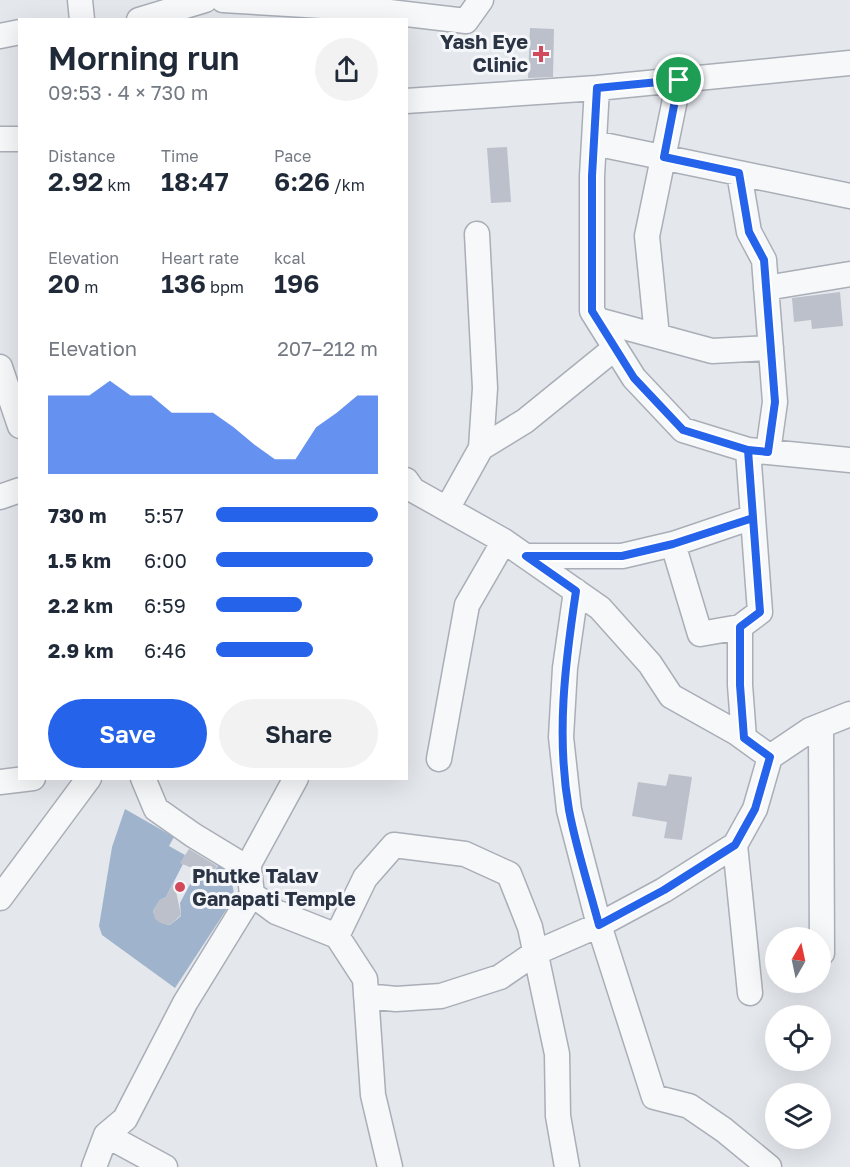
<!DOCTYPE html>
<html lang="en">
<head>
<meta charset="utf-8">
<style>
	body { margin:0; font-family:"Golos Text",sans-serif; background:#f2f2f3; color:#1f2937; height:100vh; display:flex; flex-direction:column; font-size:22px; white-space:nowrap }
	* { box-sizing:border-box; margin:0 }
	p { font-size:20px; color:#747a83 }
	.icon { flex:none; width:33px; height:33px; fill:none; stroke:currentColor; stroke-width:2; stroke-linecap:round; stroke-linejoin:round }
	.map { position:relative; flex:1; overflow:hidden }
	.details { position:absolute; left:18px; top:18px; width:390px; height:762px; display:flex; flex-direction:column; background:#fff; border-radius:0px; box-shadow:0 6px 24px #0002 }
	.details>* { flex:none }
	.needle { width:39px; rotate:9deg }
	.buttons { position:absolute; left:765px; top:927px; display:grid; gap:12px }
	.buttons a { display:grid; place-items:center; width:66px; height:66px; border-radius:50%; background:#fff; box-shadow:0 6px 24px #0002; font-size:30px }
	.pin { position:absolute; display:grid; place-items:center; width:51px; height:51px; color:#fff; margin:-26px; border:3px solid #fff; border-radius:50%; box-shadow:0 2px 6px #0007 }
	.round { display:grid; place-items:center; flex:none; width:63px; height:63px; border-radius:32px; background:#f2f2f3 }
	.headline { display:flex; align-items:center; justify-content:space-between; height:102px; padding:0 30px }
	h1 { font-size:33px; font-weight:600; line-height:45px }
	.figures { display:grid; grid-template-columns:repeat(3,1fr); gap:9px; height:102px; padding:6px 30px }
	.figures div { display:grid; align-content:center }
	.figures b { font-size:26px; font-weight:600 }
	.figures small { font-size:16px; font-weight:400 }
	.figures p { font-size:16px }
	.chart { height:168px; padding:12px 30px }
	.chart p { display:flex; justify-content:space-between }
	.chart svg { width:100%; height:108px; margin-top:6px; fill:#2563eb; opacity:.7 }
	.action { display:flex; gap:12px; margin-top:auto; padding:12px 30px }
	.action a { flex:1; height:69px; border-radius:36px; background:#2563eb; color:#fff; font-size:24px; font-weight:600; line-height:69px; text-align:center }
	.action a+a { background:#f2f2f3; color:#1f2937 }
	ul { padding:0 30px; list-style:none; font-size:20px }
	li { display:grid; grid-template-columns:96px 72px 1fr; align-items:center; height:45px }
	li i { height:15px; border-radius:8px; background:#2563eb }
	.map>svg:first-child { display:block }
	.water { fill:#9fb4cc }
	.building { fill:#bbc0ca }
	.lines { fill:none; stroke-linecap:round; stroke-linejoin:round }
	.street-casing { stroke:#a9aeb7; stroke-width:27 }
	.street { stroke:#f7f8fa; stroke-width:24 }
	.route-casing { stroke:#fff; stroke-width:12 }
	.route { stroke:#2563eb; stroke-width:8 }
	.poi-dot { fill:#d1495b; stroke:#f4f6f9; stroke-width:2 }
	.labels { text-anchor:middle; stroke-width:6; stroke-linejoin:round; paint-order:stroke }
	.poi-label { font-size:20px; font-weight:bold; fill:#2b3445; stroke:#f4f6f9; text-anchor:end }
</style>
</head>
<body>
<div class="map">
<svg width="850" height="1167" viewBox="0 0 850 1167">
	<rect width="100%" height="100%" fill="#e4e7ec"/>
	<path class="water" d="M125,809L174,837L169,846L185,855L181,863L183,864L166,897L160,900L153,911C156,921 160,923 170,925L181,916L180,903L198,869L211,876L220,863C229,875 234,883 234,898L175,988L102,935L99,926L112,847Z"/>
	<path class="building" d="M530,28L554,29L553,77L528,78Z
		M507,147L511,202L491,203L487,148Z
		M840,292L843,326L812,329L811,320L794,322L792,298Z
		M669,774L692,777L682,840L664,838L667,822L632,816L638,782L666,786Z
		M189,849L217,866L211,876L180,863Z
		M174,882L181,915L170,925L161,923L155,919L153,911L160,900L166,897Z"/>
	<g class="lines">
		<g class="street-casing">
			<path id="street" d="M80,0L82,20
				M223,0L356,8L466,21L481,0
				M139,20L205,0
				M0,36L20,32
				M597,88L592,176V311L634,378L683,430L748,450L850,460
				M406,101L597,88L850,63
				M0,139H20
				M594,143L850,196
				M739,173L749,232L764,260L775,402L768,452
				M766,288L850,274
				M598,320L712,351L771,348
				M657,336L647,236L679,80
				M0,367L20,426
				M481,448L525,421L615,348
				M406,480L413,490L504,541L600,608L650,664L671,696L737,733L770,757L755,809L735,845L750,993
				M0,497L20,490
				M447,509L481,448L485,388L477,234
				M673,544L700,634L740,627
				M526,556H622L673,544L753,517
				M576,591L565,668L561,737L569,810L599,925L654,1097L689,1106L724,1130L769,1167
				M821,726L822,953
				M744,738L740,685V627L760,612L748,450
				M770,757L810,730L850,714
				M439,759L467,605L504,541
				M143,778L156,809L193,835L249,869L252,894L276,912L337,936L365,979L373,1095L390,1167
				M0,782L33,778
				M249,869V864L296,778
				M0,898L89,778
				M337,936L365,878L394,845L465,854L509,874L530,927L557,1054L558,1116L567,1167
				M366,996L396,999L441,996L500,977L535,953L599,925L664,890L735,845
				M106,1135L165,1167
				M94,1167L106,1135L125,1119L185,1003L252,894"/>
		</g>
		<use href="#street" class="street"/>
	</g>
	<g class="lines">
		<g class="route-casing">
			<path id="route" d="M679,80L664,157L739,173L749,232L764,260L775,402L768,452L748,450L760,612L740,627V685L744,738L770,757L755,809L735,845L664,890L599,925C589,887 576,848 569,810C556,736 565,664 576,591L526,556H622L673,544L753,518L748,450L683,430L634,378L592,311V176L597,88L679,80"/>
		</g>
		<use href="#route" class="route"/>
	</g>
	<g class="poi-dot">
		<path d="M538 45h6v6h6v6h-6v6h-6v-6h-6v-6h6z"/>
		<circle cx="180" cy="887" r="6"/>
	</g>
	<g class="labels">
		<g class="poi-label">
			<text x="528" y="49">Yash Eye<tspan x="528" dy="23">Clinic</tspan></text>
			<text x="192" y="883" text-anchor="start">Phutke Talav<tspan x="192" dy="23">Ganapati Temple</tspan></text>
		</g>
	</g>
</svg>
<div class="buttons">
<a><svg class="needle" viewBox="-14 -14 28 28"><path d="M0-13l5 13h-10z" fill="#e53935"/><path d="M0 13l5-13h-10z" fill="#747a83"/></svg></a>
<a><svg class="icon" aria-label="locate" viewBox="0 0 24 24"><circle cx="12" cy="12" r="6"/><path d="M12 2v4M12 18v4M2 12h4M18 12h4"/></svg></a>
<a><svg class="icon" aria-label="layers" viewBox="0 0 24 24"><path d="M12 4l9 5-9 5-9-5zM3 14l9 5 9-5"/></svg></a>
</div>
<div class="pin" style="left:679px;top:80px;background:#1e9e55"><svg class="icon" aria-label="arrive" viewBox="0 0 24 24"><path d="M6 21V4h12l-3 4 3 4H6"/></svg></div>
<section class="details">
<div class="headline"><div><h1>Morning run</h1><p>09:53 · 4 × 730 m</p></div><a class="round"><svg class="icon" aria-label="share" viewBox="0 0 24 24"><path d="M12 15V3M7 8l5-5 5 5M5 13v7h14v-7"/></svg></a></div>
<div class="figures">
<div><p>Distance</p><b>2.92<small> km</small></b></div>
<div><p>Time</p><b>18:47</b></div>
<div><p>Pace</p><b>6:26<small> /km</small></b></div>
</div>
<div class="figures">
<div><p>Elevation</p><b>20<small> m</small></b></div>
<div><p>Heart rate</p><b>136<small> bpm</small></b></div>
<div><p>kcal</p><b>196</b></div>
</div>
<div class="chart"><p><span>Elevation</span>207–212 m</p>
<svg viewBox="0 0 160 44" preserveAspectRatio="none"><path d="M0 44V12L10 12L20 12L30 6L40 12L50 12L60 19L70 19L80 19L90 25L100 32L110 38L120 38L130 25L140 19L150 12L160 12V44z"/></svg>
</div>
<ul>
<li><b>730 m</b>5:57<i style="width:100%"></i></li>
<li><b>1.5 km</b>6:00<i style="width:97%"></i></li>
<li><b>2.2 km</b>6:59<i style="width:53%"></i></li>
<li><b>2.9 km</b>6:46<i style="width:60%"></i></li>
</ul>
<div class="action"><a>Save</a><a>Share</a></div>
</section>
</div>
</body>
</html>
